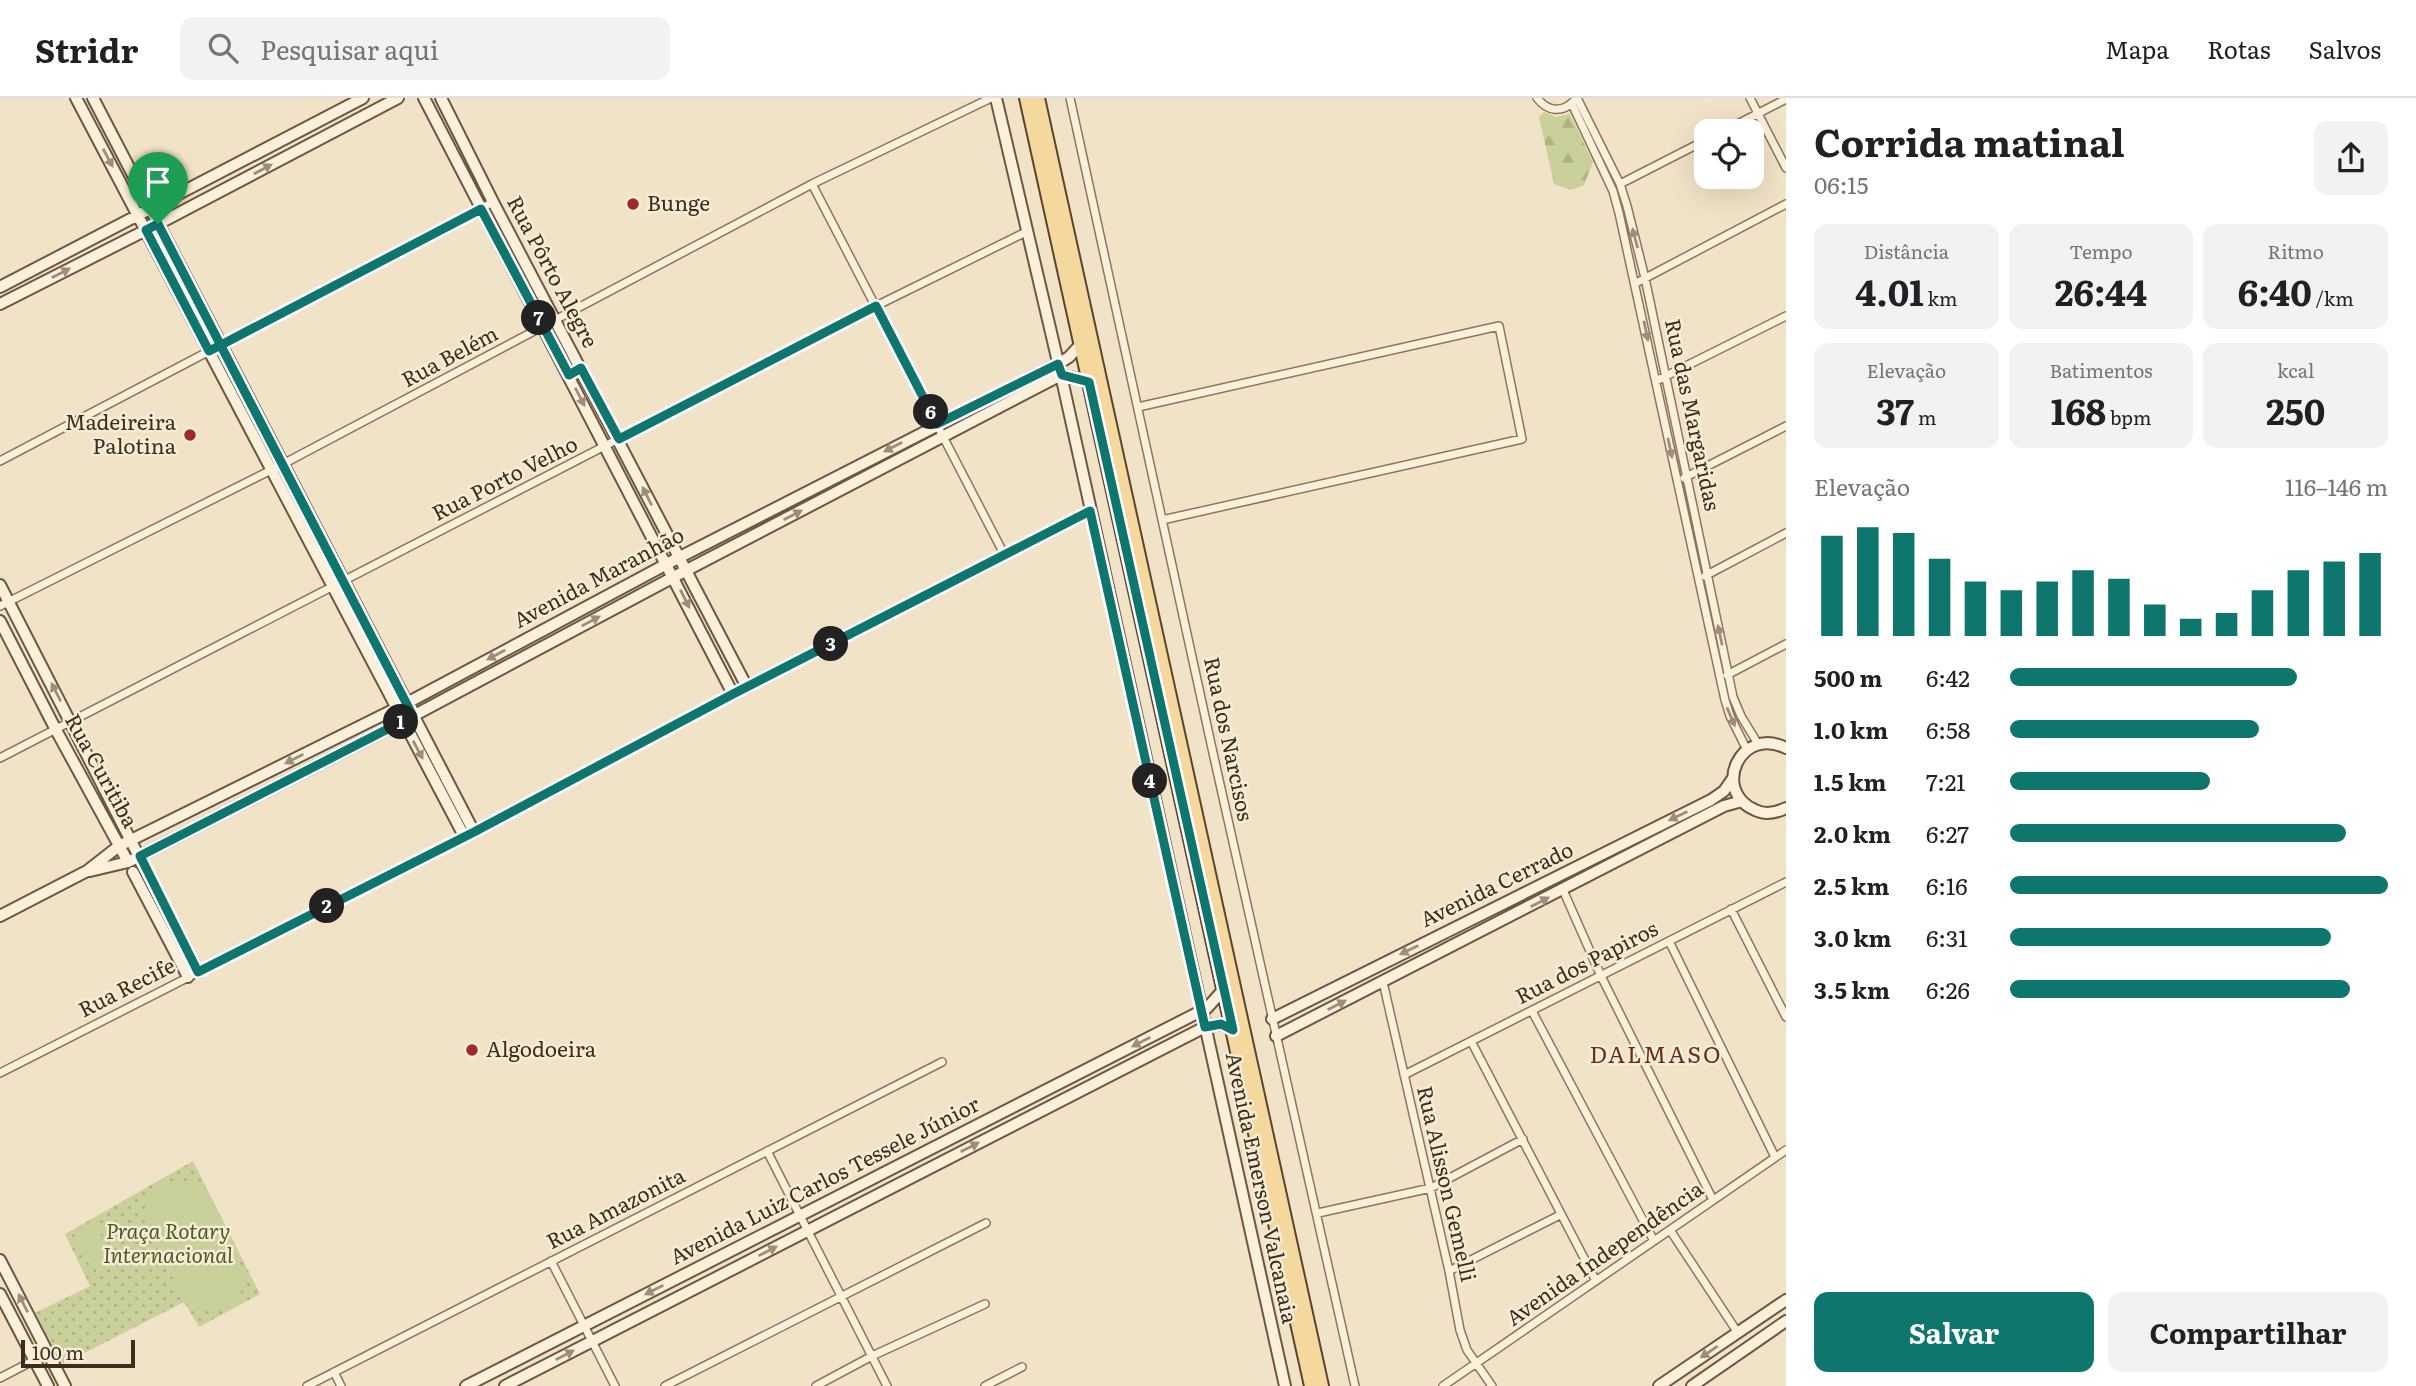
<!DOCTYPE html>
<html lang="pt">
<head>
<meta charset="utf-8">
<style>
	body { margin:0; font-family:Literata,serif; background:#f2f2f2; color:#202124; height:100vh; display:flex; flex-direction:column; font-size:26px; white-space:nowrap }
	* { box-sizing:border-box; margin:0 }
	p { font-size:23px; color:#757577 }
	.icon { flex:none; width:38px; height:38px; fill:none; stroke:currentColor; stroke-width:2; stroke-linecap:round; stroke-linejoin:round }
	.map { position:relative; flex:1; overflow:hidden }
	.sheet { display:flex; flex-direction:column; background:#fff; width:630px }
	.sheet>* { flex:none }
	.fabs { position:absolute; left:1694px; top:21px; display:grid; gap:14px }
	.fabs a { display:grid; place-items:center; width:70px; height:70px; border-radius:14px; background:#fff; box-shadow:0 7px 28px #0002; font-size:35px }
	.scale { position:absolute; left:21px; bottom:18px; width:114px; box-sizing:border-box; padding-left:7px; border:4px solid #3d2d1f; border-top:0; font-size:19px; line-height:24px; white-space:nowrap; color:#3d2d1f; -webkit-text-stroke:5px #f7edd7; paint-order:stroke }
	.pin { position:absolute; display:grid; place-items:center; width:60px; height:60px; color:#fff; margin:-72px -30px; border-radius:50% 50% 50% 0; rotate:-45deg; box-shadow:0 0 7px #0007 }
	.pin .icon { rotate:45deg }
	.km { position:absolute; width:35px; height:35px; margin:-18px; border-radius:50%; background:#222; color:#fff; font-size:19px; line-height:35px; text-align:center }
	.round { display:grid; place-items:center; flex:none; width:74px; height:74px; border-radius:14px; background:#f2f2f2 }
	.headline { display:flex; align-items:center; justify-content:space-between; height:119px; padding:0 28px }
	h1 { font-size:38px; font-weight:700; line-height:52px }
	.figures { display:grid; grid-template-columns:repeat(3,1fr); gap:10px; height:119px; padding:7px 28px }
	.figures div { display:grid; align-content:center; border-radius:14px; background:#f2f2f2; text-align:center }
	.figures b { font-size:35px; font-weight:700 }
	.figures small { font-size:19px; font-weight:400 }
	.figures p { font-size:19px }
	.chart { height:196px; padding:14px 28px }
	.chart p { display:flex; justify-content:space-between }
	.chart svg { width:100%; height:126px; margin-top:7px; stroke:#0f766e; stroke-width:6 }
	.button { display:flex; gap:14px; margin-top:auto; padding:14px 28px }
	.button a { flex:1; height:80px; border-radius:14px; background:#0f766e; color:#fff; font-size:28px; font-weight:700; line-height:80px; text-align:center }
	.button a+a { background:#f2f2f2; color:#202124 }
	ul { padding:0 28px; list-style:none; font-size:23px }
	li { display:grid; grid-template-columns:112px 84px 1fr; align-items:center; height:52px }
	li i { height:18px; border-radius:9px; background:#0f766e }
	header { display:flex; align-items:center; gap:42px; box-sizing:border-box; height:98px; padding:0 35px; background:#fff; border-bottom:2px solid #e0e0e0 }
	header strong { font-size:33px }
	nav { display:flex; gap:38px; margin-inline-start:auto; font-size:24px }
	.search { width:490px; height:63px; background:#f2f2f2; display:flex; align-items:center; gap:18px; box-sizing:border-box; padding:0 24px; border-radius:14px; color:#757577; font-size:26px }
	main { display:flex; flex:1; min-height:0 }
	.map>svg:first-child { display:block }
	.green { fill:url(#green-dots) }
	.forest { fill:url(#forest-firs) }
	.pitch { fill:#cad09a }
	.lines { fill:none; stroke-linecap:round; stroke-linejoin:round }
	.street-casing { stroke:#8e755b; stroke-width:10 }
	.secondary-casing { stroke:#6f563e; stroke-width:14 }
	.primary-casing { stroke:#5b432f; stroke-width:16 }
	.street { stroke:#faf0db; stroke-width:7 }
	.secondary { stroke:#faf0db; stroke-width:10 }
	.primary { stroke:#f4d89e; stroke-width:12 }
	.oneway { fill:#9c8e7d }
	.route-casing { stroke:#fff; stroke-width:14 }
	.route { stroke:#0f766e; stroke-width:9 }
	.poi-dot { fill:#a0282b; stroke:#f7edd7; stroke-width:2.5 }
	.labels { text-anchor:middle; stroke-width:5; stroke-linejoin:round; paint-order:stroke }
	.poi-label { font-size:21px; fill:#3d2d1f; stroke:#f7edd7; text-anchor:start }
	.street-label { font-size:21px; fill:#3d2d1f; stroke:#f7edd7 }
	.park-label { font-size:21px; font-style:italic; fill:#4e5b25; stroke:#f7edd7 }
	.neighbourhood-label { font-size:23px; letter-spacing:2px; fill:#6c2c1d; stroke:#f7edd7 }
</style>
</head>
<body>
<header>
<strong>Stridr</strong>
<div class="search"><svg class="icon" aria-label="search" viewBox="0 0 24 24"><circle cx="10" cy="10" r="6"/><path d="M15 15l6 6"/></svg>Pesquisar aqui</div>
<nav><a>Mapa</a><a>Rotas</a><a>Salvos</a></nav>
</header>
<main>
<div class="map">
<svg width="1786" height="1288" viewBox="0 0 1786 1288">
	<defs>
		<pattern id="green-dots" width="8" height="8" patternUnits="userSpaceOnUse" patternTransform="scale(1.75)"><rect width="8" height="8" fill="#cad09a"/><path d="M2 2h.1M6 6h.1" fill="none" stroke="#aeb384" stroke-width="1.8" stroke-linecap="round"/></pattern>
		<pattern id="forest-firs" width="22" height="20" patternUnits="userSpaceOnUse" patternTransform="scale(1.75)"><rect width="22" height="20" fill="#cad09a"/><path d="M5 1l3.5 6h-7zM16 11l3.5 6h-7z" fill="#aeb384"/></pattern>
	</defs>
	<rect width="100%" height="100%" fill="#f1e3c7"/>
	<path class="green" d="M193,1063L260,1196L199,1229L184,1204L63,1266L35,1215L90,1188L65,1136Z"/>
	<path class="forest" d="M1544,14L1556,19L1570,16L1593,64L1584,87L1571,92L1554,86L1539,19Z"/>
	<path class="pitch" d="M177,1082L198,1089L206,1094C220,1122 270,1192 223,1211C210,1215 198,1212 188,1204C178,1196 173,1178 167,1167C160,1153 150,1138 146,1123C141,1102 157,1085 177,1082Z
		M94,1123L113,1162L92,1172L73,1133Z"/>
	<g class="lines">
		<g class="street-casing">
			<path id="street" d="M1070,0L1213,655L1355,1288
				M1537,0C1548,14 1562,15 1574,3
				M1577,0L1620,86L1627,108L1645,180L1733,599L1741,618L1758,646
				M1750,0L1786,70
				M1572,6L1613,93L1619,115L1725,602L1730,618L1747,652
				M1724,33L1786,1
				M812,86L1005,458
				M1620,86L1706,42
				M1636,185L1786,106
				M1656,283L1786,218
				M1138,309L1499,228L1522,341L1162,422
				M0,363L493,104
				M1684,380L1786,328
				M1705,478L1786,435
				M0,508L283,366L812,86L991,0
				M1727,577L1786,546
				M0,660L876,208L1026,134
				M1563,792L1601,878L1713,1102
				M1731,811L1786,919
				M1669,843L1775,1059
				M1383,884L1449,1173L1460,1232L1467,1252L1492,1288
				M1532,913L1654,1143
				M1471,943L1596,1183
				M0,975L474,734L747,589L1090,413
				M1404,977L1786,784
				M767,1053L887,1288
				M1318,1115L1431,1090L1523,1041
				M1670,1132L1738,1235
				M551,1163L615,1288
				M1449,1173L1560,1117
				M334,1274L341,1288
				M0,1280L48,1255
				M307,1288L942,964
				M665,1288L986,1125
				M816,1288L872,1258L985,1206
				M985,1288L1022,1269
				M1443,1288L1786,1052"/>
		</g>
		<g class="secondary-casing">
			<path id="secondary" d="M76,0L464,738
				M93,0L474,734
				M424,0L733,596
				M441,0L493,104L747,589
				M996,0L1061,277L1285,1288
				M0,189L363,0
				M0,206L158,126L398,0
				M1061,277L1089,283
				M0,487L198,874
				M0,523L56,632L128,764
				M1786,650C1740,627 1711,693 1755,712C1765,717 1776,715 1786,710
				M90,773L128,764L140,758L413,618L685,473L1061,277
				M133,774L188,879
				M0,818L87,773L119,748L407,605L678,460L1058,266L1069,259L1081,246
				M1272,921L1711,702L1724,693L1733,680
				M1276,938L1724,708L1742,703
				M0,1162L65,1288
				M0,1196L48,1288
				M466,1288L1207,910L1224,891
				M505,1288L1205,929L1221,926L1233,932
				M1659,1288L1786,1202
				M1692,1288L1786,1223"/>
		</g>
		<g class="primary-casing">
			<path id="primary" d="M1026,0L1311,1288
				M1038,0L1322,1288"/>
		</g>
		<use href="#street" class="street"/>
		<use href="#secondary" class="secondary"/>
		<use href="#primary" class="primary"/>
	</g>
	<defs><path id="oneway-solid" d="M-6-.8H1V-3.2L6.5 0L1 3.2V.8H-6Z" transform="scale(1.75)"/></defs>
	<g class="oneway">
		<use href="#oneway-solid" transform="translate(108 60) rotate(62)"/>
		<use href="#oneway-solid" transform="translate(263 71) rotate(-28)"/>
		<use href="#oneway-solid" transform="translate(1635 140) rotate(-105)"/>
		<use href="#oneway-solid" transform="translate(61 175) rotate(-27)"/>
		<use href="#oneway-solid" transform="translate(1646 233) rotate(78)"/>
		<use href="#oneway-solid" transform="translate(580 299) rotate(63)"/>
		<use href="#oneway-solid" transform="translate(893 349) rotate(153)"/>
		<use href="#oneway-solid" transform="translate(1670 350) rotate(78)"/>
		<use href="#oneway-solid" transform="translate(647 398) rotate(-117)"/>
		<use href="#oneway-solid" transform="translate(793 417) rotate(-27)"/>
		<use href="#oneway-solid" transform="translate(685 501) rotate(63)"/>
		<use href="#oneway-solid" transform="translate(591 523) rotate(-28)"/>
		<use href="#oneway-solid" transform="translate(1720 537) rotate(-102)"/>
		<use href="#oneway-solid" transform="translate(496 557) rotate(152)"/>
		<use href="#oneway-solid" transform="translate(56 594) rotate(-117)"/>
		<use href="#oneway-solid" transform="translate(1731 619) rotate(67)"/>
		<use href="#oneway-solid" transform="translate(418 652) rotate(62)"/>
		<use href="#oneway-solid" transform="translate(294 661) rotate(153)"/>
		<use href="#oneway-solid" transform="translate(1678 718) rotate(154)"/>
		<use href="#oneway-solid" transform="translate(1540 804) rotate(-27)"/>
		<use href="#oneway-solid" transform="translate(1409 852) rotate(154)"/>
		<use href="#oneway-solid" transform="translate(1337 907) rotate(-27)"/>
		<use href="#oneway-solid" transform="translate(1141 944) rotate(153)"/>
		<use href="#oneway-solid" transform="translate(970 1049) rotate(-27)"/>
		<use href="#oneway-solid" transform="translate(768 1153) rotate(-27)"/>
		<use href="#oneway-solid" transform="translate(654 1192) rotate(153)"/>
		<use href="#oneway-solid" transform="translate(23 1205) rotate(-117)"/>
		<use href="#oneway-solid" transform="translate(1709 1254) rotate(146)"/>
		<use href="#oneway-solid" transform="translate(565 1257) rotate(-27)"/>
	</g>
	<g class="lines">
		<g class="route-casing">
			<path id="route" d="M158,126C243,290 327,454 413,618L140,758L198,874L474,734L733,596L1090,413L1205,929L1221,926L1233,932L1089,284L1062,277L1058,266L937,326L876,208L619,341L581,270L569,277L481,111L221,247L209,253L146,132L158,126"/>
		</g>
		<use href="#route" class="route"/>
	</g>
	<g class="poi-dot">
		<circle cx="633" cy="106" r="7"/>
		<circle cx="190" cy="337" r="7"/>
		<circle cx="472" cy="952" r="7"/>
	</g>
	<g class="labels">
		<g class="poi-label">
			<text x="647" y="113">Bunge</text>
			<text x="176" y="332" text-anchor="end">Madeireira<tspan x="176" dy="24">Palotina</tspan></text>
			<text x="486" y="959">Algodoeira</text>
		</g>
		<g class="street-label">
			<text transform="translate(552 174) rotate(62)" y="7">Rua Pôrto Alegre</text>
			<text transform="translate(450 259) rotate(-28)" y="7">Rua Belém</text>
			<text transform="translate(1692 317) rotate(78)" y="7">Rua das Margaridas</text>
			<text transform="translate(505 381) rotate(-27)" y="7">Rua Porto Velho</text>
			<text transform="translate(599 480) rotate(-28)" y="7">Avenida Maranhão</text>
			<text transform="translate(1228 641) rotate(78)" y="7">Rua dos Narcisos</text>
			<text transform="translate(101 673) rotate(61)" y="7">Rua Curitiba</text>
			<text transform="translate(1497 787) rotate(-26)" y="7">Avenida Cerrado</text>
			<text transform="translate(1587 865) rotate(-27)" y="7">Rua dos Papiros</text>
			<text transform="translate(127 890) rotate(-27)" y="7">Rua Recife</text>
			<text transform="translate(825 1083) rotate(-27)" y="7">Avenida Luiz Carlos Tessele Júnior</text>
			<text transform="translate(1446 1086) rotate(77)" y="7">Rua Alisson Gemelli</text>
			<text transform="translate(1261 1090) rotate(78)" y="7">Avenida Emerson Valcanaia</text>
			<text transform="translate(616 1111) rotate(-27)" y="7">Rua Amazonita</text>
			<text transform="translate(1605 1156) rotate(-35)" y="7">Avenida Independência</text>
		</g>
		<g class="park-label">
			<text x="168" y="1141">Praça Rotary<tspan x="168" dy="24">Internacional</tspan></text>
		</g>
		<g class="neighbourhood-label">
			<text x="1656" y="965">DALMASO</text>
		</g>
	</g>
</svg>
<div class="fabs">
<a><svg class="icon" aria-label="locate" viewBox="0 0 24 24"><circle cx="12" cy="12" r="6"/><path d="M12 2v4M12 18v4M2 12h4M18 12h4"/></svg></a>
</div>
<div class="scale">100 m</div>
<div class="pin" style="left:158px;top:126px;background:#1e9e55"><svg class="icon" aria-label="arrive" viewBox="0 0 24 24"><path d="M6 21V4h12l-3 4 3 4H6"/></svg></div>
<b class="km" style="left:401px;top:624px">1</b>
<b class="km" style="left:327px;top:808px">2</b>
<b class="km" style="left:831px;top:546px">3</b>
<b class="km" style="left:1150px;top:683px">4</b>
<b class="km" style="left:931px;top:314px">6</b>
<b class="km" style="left:539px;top:220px">7</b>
</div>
<section class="sheet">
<div class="headline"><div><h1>Corrida matinal</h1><p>06:15</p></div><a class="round"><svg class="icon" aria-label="share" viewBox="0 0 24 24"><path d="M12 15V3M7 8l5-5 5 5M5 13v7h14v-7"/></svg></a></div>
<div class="figures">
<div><p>Distância</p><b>4.01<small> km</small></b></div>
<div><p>Tempo</p><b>26:44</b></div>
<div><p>Ritmo</p><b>6:40<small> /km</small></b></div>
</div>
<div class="figures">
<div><p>Elevação</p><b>37<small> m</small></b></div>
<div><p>Batimentos</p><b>168<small> bpm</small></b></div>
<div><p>kcal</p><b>250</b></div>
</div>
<div class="chart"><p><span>Elevação</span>116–146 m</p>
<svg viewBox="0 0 160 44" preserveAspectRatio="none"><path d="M5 44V9M15 44V6M25 44V8M35 44V17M45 44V25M55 44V28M65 44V25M75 44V21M85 44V24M95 44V33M105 44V38M115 44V36M125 44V28M135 44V21M145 44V18M155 44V15"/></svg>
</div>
<ul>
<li><b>500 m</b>6:42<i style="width:76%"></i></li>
<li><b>1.0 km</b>6:58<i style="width:66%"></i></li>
<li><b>1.5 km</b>7:21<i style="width:53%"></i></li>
<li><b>2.0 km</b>6:27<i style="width:89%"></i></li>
<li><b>2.5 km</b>6:16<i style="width:100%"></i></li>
<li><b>3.0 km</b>6:31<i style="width:85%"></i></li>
<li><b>3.5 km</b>6:26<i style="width:90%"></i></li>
</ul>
<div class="button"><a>Salvar</a><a>Compartilhar</a></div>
</section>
</main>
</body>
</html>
